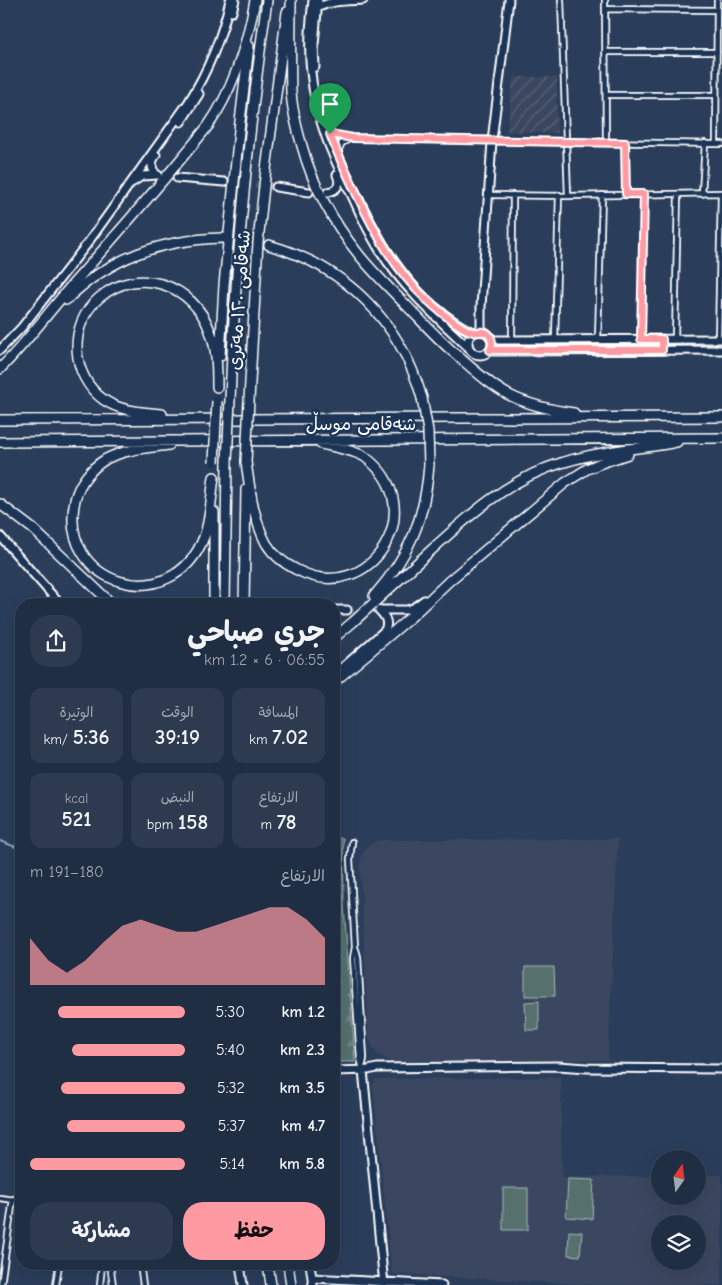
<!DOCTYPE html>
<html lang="ar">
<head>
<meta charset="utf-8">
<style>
	body { margin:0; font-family:"Comic Neue","Playpen Sans Arabic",sans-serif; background:#2d3a4f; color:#f1f3f6; direction:rtl; height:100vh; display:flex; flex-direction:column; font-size:19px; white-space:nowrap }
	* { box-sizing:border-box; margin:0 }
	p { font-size:16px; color:#a2a8b2 }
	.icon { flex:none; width:28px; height:28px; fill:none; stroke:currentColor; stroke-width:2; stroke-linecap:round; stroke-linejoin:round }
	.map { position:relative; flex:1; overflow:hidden; direction:ltr }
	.sheet { position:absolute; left:15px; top:598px; width:325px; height:672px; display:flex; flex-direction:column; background:#202e44; border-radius:20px; box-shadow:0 5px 20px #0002,0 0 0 1px #3d4a5d; direction:rtl }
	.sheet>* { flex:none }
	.needle { width:32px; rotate:14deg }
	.tools { position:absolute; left:651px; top:1150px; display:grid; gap:10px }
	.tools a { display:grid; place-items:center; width:55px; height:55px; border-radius:50%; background:#202e44; box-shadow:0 5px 20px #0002,0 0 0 1px #3d4a5d; font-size:25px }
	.pin { position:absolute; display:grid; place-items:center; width:42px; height:42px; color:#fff; margin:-51px -21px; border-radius:50% 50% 50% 0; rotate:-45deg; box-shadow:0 0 5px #0007 }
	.pin .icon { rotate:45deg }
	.round { display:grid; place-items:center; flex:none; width:52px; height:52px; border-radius:20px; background:#2d3a4f }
	.summary { display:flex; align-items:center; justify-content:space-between; height:85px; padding:0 15px }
	h1 { font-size:28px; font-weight:700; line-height:38px }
	.stats { display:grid; grid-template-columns:repeat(3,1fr); gap:8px; height:85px; padding:5px 15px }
	.stats div { display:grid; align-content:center; border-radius:12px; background:#2d3a4f; text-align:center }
	.stats b { font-size:21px; font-weight:700 }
	.stats small { font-size:14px; font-weight:400 }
	.stats p { font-size:14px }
	.chart { height:140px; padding:10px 15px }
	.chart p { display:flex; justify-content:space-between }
	.chart svg { width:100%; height:90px; margin-top:5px; fill:#ff9aa2; opacity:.7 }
	.button { display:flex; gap:10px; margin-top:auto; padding:10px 15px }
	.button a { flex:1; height:58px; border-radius:20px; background:#ff9aa2; color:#111; font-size:20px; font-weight:700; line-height:58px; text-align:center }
	.button a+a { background:#2d3a4f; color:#f1f3f6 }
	ul { padding:0 15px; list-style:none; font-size:16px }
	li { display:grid; grid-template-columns:80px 60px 1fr; align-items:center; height:38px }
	li i { height:12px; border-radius:6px; background:#ff9aa2 }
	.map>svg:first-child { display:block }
	.built { fill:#3a4760; fill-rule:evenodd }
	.industrial { fill:url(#industrial-furrows) }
	.grass { fill:#546f6d; stroke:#aab7b6 }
	.forest { fill:url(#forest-firs); stroke:#aab7b6 }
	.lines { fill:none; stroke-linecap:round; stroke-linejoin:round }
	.stream { stroke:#90a6bb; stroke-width:2 }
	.secondary-tunnel { stroke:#4a5a74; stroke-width:7; stroke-dasharray:7 3.5; stroke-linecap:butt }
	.highway-tunnel { stroke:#4a5a74; stroke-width:9; stroke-dasharray:9 4.5; stroke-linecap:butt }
	.street-casing { stroke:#fff; stroke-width:8 }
	.secondary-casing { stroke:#fff; stroke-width:11 }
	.highway-casing { stroke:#fff; stroke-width:12 }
	.street { stroke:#1d3557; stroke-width:4.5 }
	.secondary { stroke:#1d3557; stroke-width:7 }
	.highway { stroke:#1d3557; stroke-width:9 }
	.highway-bridge-casing { stroke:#fff; stroke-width:12; stroke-linecap:butt }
	.highway-bridge { stroke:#1d3557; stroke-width:9 }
	.route-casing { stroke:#fff; stroke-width:10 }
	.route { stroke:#ff9aa2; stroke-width:6 }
	.labels { text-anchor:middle; stroke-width:5; stroke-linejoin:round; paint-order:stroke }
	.street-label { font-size:18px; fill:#fff; stroke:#1d3557 }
</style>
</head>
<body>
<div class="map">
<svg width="722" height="1285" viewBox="0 0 722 1285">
	<defs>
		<pattern id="industrial-furrows" width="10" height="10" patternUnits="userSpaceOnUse" patternTransform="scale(1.25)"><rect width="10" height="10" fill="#3a4760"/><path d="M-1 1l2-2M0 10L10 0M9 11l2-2" fill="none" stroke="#586378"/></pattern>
		<pattern id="forest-firs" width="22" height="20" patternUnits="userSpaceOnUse" patternTransform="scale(1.25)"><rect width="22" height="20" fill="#546f6d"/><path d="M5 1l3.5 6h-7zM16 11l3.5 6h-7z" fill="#6e8583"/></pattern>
	</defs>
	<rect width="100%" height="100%" fill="#2a3d5b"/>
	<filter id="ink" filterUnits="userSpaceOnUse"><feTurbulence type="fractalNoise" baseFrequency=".02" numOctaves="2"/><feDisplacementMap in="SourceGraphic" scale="10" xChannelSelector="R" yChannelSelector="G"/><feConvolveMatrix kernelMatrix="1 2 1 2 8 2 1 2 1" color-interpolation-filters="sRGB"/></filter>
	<g filter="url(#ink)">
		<path class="built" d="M618,839L608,1060L394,1062L385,1059L377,1054L372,1047L369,1038L360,871L361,858L365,849L376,841L383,840Z
			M561,1077L562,1177L660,1176V1196H698V1175H722V1285H599L394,1274L392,1273L373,1087L375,1080L378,1079ZM660,1224H698V1261H660Z"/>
		<path class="industrial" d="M513,77H557V133L507,132Z"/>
		<path class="grass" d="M525,967H554L555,996H525Z
			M539,1001V1030H526L525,1002Z
			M568,1179L594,1180L592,1219L566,1217Z
			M503,1188H528V1230H503Z
			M569,1231L582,1232L580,1256L568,1255Z"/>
		<path class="forest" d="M334,838H343L344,905L355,1062H334Z"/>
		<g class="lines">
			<path class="stream" d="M0,841L21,849"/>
			<path class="secondary-tunnel" d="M224,182L276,187
				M347,610H379"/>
			<path class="highway-tunnel" d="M222,238L237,239L269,245"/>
			<g class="street-casing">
				<path id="street" d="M561,0L568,196
					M605,0L606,142
					M605,9L717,10
					M605,52H717
					M606,95H716
					M330,134L353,138L722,144
					M625,143L626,194
					M716,144L717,0
					M337,153L342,143L351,138
					M702,194L705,143
					M488,195L568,196L722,193
					M598,339L602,195
					M641,339L644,194
					M675,339L678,194
					M718,339L721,193
					M512,340L513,195
					M555,340L559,195
					M352,842L350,859L355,947L353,958L360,1058L363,1070
					M355,947L357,953L358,957L364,1058L363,1064
					M0,1198L21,1201
					M110,1264L113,1285
					M140,1264L143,1285
					M1,1285L13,1199
					M56,1285L59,1264
					M100,1285L102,1264"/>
			</g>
			<g class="secondary-casing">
				<path id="secondary" d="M313,0C310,24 308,48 311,72C315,118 333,158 353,198C361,216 369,233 379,249C402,287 437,318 469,348
					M317,8C332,0 347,1 363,0
					M232,12L235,0
					M315,67L314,45L318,0
					M319,95C325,127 338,156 352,185C381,246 411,301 474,333
					M181,122L199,94
					M156,174C150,167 151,162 156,155
					M177,178L224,182
					M133,182L142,176L158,175
					M276,187L309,192
					M328,192C338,190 341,184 337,175
					M481,331V307L492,141L509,0
					M468 343a12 12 0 1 1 24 0a12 12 0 1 1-24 0Z
					M492,340L722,339
					M0,350L22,327L87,244L188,103C208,71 222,37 230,0
					M490,351L722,350
					M0,536L60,604
					M334,610H347
					M379,610H407L413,608L424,600
					M334,675L385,630C389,622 385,616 379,610
					M363,1070L384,1285
					M334,1071L368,1070L377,1068L558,1066L587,1068L722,1069
					M240,1264L243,1285
					M310,1264L313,1285
					M312,1278L442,1285"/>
			</g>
			<g class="highway-casing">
				<path id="highway" d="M291,0C291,30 290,61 291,91C292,109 297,129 302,146C313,186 334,224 360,256C373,272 389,288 404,303C420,319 435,336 452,351C470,366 488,384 509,395C529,405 551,410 574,413
					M269,245C346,267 400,321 422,398
					M66,300C111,257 160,240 222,238
					M220,356L224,285L239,130L249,46
					M0,369C26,343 48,313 72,285C118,233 164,181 208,126C234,89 247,45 255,0
					M230,400C235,266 248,133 267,0
					M249,400L258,242L265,177L287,12
					M162,414C142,412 122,412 104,400C70,376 68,324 99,298C138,264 194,285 210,331C217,349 217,368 217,387
					M0,420L722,417
					M0,442L722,438
					M169,445C148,448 125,449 106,459C91,468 79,483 75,500C56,585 172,620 204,537C211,518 211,497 214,477
					M246,462C250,489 253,518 266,543C273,555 285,564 297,570C371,608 433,507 365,457C354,450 334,447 321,444
					M0,504L33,529L112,604
					M374,596C409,556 425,519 429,465
					M214,604V512
					M225,604L227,462
					M244,604L246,489
					M334,638L353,622C378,599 402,577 426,555C466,518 508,479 561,463C583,456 606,452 628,449C645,447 661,446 677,442
					M334,682L412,616L449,581L565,483L587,469L601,463L628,454
					M268,1264L271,1285
					M288,1264L291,1285"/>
			</g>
			<use href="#street" class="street"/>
			<use href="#secondary" class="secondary"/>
			<use href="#highway" class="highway"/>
			<g class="highway-bridge-casing">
				<path id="highway-bridge" d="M422,398L428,431L429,465
					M214,462L217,401
					M227,462L230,400
					M246,462L249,400"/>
			</g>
			<use href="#highway-bridge" class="highway-bridge"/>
		</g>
	</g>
	<g class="lines" filter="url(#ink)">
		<g class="route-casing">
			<path id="route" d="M330,134L353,138L625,143L626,194H644L641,339H662V350H490C493,345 493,338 487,333C482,330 478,333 473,332C460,329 436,308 426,299C395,270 376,234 358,197C348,176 338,156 330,134Z"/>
		</g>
		<use href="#route" class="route"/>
	</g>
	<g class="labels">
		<g class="street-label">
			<text transform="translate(239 300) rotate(-86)" y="6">شەقامی ١٢٠ مەتری</text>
			<text x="361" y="430">شەقامی موسڵ</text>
		</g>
	</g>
</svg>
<div class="tools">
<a><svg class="needle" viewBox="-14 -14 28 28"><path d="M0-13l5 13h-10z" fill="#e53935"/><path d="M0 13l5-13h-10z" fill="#a2a8b2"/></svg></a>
<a><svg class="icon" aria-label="layers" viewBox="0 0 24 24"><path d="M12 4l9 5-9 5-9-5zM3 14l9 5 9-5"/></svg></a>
</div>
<div class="pin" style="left:330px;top:134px;background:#1e9e55"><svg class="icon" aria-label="arrive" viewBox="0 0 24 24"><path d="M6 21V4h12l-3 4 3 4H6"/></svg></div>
<section class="sheet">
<div class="summary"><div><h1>جري صباحي</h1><p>06:55 · 6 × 1.2 km</p></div><a class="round"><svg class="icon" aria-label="share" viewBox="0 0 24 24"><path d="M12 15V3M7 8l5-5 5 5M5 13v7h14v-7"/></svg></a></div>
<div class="stats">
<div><p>المسافة</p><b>7.02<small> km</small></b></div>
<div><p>الوقت</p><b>39:19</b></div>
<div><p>الوتيرة</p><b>5:36<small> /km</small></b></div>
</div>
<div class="stats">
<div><p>الارتفاع</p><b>78<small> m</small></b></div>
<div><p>النبض</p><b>158<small> bpm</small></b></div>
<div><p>kcal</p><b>521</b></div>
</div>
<div class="chart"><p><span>الارتفاع</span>180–191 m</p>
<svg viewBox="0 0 160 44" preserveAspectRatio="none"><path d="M0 44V21L10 32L20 38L30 32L40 23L50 15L60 12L70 15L80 18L90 18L100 15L110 12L120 9L130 6L140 6L150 12L160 21V44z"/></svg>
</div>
<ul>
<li><b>1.2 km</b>5:30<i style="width:82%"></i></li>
<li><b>2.3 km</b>5:40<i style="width:73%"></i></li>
<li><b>3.5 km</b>5:32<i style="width:80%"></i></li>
<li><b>4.7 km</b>5:37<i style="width:76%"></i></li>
<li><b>5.8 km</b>5:14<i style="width:100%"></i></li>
</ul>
<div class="button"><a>حفظ</a><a>مشاركة</a></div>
</section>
</div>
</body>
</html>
